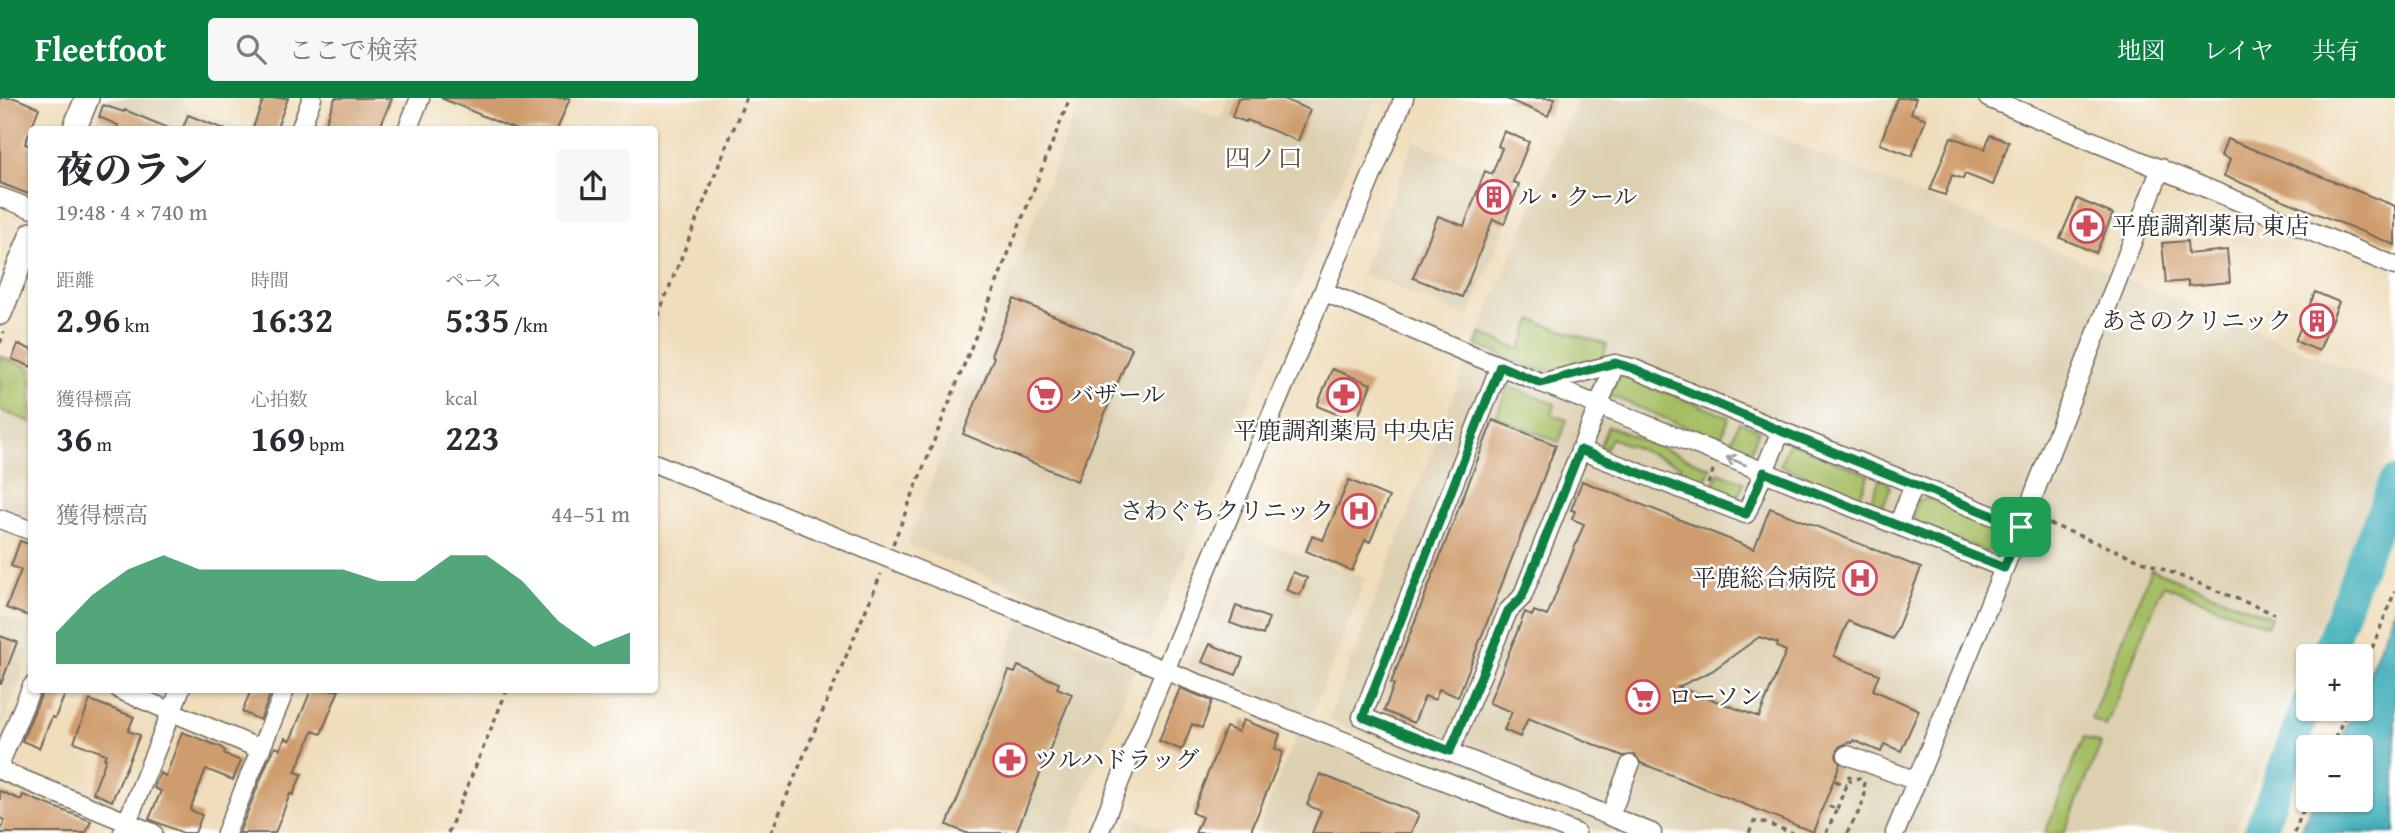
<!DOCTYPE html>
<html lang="ja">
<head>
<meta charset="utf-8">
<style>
	body { margin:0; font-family:"Gentium Book Plus","Noto Serif JP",serif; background:#f7f7f7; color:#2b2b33; height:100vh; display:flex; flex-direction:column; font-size:26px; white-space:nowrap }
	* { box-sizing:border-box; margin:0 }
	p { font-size:23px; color:#7c7c81 }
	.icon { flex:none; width:38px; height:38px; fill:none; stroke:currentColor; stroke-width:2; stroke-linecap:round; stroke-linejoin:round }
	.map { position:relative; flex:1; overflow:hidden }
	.panel { position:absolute; left:28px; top:28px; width:630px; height:567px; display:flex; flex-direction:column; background:#fff; border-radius:7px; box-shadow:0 2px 5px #0004 }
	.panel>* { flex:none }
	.controls { position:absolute; left:2296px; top:546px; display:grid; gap:14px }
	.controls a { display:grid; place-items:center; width:77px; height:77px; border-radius:7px; background:#fff; box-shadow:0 2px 5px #0004; font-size:35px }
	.pin { position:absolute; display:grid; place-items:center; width:60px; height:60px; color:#fff; margin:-30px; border-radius:14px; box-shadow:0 4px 10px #0006 }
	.round { display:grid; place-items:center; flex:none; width:74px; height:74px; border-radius:7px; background:#f7f7f7 }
	.headline { display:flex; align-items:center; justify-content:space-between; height:119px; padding:0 28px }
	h1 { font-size:38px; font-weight:800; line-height:52px }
	.stats { display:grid; grid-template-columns:repeat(3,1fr); gap:10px; height:119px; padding:7px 28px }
	.stats div { display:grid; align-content:center }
	.stats b { font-size:35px; font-weight:800 }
	.stats small { font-size:19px; font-weight:400 }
	.stats p { font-size:19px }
	.chart { height:196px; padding:14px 28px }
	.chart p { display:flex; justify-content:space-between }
	.chart svg { width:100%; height:126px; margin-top:7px; fill:#0b8043; opacity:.7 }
	header { display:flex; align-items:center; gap:42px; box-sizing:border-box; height:98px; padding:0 35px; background:#0b8043; color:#fff }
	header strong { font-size:33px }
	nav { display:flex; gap:38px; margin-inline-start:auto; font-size:24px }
	.search { width:490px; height:63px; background:#f7f7f7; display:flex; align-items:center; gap:18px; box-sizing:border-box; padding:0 24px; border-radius:7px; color:#7c7c81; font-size:26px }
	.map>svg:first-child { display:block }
	.built { fill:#ddd0b1 }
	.green { fill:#a6be64; stroke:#687448; stroke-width:2 }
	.water { fill:#3cadb7; stroke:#346c71; stroke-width:2 }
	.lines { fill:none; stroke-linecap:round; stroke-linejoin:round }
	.river { stroke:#3cadb7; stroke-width:32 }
	.building { fill:#cf9d6d; fill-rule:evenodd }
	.minor-casing { stroke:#70695d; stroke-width:21 }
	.major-casing { stroke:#70695d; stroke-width:26 }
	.path { stroke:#70695d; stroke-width:3.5; stroke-dasharray:5 5; stroke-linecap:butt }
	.minor { stroke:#fff; stroke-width:18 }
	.major { stroke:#fff; stroke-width:23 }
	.oneway { stroke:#a0a0a0 }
	.route-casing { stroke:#fff; stroke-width:14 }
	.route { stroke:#0b8043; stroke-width:9 }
	.labels { text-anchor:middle; stroke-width:5; stroke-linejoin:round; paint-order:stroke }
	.poi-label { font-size:24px; fill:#2b2b2b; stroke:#fff; text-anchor:start }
	.neighbourhood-label { font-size:26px; fill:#645342; stroke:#fff }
</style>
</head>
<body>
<header>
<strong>Fleetfoot</strong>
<div class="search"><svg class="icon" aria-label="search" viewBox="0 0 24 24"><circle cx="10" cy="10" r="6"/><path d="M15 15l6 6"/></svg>ここで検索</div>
<nav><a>地図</a><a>レイヤ</a><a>共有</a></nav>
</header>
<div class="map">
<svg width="2395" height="735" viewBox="0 0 2395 735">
	<rect width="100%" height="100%" fill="#fff"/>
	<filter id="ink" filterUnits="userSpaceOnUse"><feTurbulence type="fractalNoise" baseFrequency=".0143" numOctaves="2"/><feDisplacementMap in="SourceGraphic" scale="14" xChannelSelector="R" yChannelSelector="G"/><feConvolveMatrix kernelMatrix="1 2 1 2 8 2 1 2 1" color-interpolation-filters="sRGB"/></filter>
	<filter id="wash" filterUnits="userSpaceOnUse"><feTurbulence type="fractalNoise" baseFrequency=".00686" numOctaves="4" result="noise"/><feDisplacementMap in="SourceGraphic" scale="28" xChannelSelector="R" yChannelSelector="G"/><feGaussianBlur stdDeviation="1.57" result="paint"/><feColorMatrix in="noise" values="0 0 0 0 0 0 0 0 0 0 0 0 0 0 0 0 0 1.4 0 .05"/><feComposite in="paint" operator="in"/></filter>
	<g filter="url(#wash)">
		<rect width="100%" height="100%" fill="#efddbb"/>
		<path class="built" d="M105,0H183L181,6L245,31L92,32Z
			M1081,0H1169L1221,21L1230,0H1376L1150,544L907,446Z
			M1578,0H1682L2395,290V339L2234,735H1607L1328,622L1470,256Z
			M1414,43L1522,86L1469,219L1361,175Z
			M0,312L31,324V422L0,410Z
			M1246,438L1366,480L1312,617L1187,568Z
			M0,517L32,530L31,553L0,633Z
			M1021,521L1136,568L1069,735H935Z
			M1299,630L1556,735H1257Z
			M1130,718L1171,735H1123Z"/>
		<path class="green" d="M1532,222L1607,247L1601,265L1548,272L1536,271L1476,247L1481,235L1520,252Z
			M0,258L31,271V324L0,312Z
			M1627,278L1729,319L1720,343L1609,297L1618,281Z
			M1508,288L1555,306L1551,316L1567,322L1559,344L1496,319Z
			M1739,324L1759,332L1750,355L1729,347Z
			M1608,328L1711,370L1702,392L1676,381L1681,368L1611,340L1605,352L1599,350Z
			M1789,344L1869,377L1859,400L1780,367Z
			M1718,374L1744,384L1735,406L1710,396Z
			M1880,381L1887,383L1890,390L1884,406L1879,408L1870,404Z
			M1928,400L1998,428L2000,437L1994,452L1985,453L1917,426L1913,416L1918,403Z
			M2151,471L2271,519L2267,528L2163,487L2106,628L2091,621Z
			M2084,639L2101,646L2064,735H2045Z"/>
		<path class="water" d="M2395,510V735H2300L2313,702H2361V649H2337L2354,611H2361V595Z"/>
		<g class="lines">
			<path class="river" d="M2326,558L2362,463L2395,384
				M2259,735L2308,604"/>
		</g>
		<g id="blocks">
			<path class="building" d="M0,0H15L39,10L25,46L32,49V87L28,96L0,85Z
				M264,0H288L276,32H252Z
				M335,0H392L379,32H323Z
				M441,0H570L557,32H516Z
				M1238,0H1281L1310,12L1298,43L1247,22L1246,24L1232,19Z
				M1504,0H1555L1548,18Z
				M1897,0H1916L1911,15L1926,21L1912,58L1880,46Z
				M103,7L124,14L125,12L173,32H116L118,27L99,19Z
				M188,17L224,31L223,32H182Z
				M1504,33L1529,44L1513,84L1519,86L1504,126L1493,121L1462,199L1413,180L1438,118L1464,128L1485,73L1492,76L1502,50L1498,48Z
				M1990,37L2009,44L1993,87L1965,76L1963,81L1952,77L1945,97L1930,92L1951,39L1985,51Z
				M2227,41L2395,108V147L2224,78L2230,62L2221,58Z
				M2077,101L2113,116L2096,155L2060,140Z
				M2187,143L2188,156L2227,152L2230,184L2188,188V183L2166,185L2162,145Z
				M2315,194L2339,204L2319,253L2295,243Z
				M1014,201L1132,250L1077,383L963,336L994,259L991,257Z
				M18,246L32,252V269L12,261Z
				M1332,271L1371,286L1356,324L1317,308Z
				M1493,322L1556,347L1458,599L1439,591L1435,602L1425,598L1414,625L1384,613L1394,586L1391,585Z
				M1349,382L1389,399L1370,444L1365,442L1352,473L1306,453L1312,438L1323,442Z
				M1582,383L1754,451L1770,410L1921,470L1893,541L1848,523L1834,558L1879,576L1873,592L1919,612L1901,653L1884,646L1881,654L1853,642L1852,645L1849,644L1839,649L1836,658L1840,666L1813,734L1641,665L1635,657L1623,658L1528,620L1520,639L1504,632L1512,614L1489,605L1525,514L1532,518L1534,513L1547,518L1584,426L1572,421L1575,413L1571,412ZM1759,539L1778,545L1777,549L1786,553L1759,619L1678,589L1712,573Z
				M20,443L32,447V519L6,510L21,472L11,468Z
				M1293,474L1307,480L1300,497L1286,492Z
				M1236,508L1269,520L1263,537L1230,525Z
				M0,538L17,544L1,586H0Z
				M1210,546L1243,560L1236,577L1202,564Z
				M1018,568L1059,585L1057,590L1072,596L1016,735H966L947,727L1009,573L1015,575Z
				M1180,590L1212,603L1202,630L1192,626L1182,652L1159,643Z
				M43,592H67L55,620L52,619L39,650L22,643Z
				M251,592H272L260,622L242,614Z
				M311,592H339L321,636L313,633L295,674L302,676L293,697L290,696L275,735H239L268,663L275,649L280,651L285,640L290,643Z
				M90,602L134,619L128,633L140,637L112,703L93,695L106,661L104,660L106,656L74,644Z
				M1243,622L1280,636L1275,651L1283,654L1250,735H1195L1202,719L1192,715L1226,629L1238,634Z
				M182,634L221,649L225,653L224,656L241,663L233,682L206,671L190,712L202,717L195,735H183L149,721L161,693L154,690L160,675L166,678Z
				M1320,676L1419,716L1411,735H1312L1321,713L1307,707Z
				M0,693L21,702L23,697L91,723L86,735H0L4,722L0,720Z"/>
		</g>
	</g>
	<g filter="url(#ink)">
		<use href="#blocks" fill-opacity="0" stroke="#70695d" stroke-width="2"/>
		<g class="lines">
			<g class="minor-casing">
				<path id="minor" d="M1988,0L2395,168
					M300,32L312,0
					M407,32L420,0
					M0,99L32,111
					M1325,194L1470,256L2004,470
					M1500,268L1362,619L1652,735
					M1541,285L1615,266L1632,270L1781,333L2021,429
					M1580,352L1746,416L1781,333
					M654,365L1164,572L1576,735
					M0,421L32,433
					M1898,427L1914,387
					M120,592L260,651
					M1450,653L1508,513L1522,499L1615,266
					M1847,657L1916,683
					M0,665L32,588
					M0,672L153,735
					M1610,718L1630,667
					M123,734L180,592
					M226,735L285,592
					M1099,735C1197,489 1303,245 1404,0
					M1895,735L2021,429L2161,70"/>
			</g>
			<g class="major-casing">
				<path id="major" d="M74,32L87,0
					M0,215L32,136"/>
			</g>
			<path class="path" d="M654,227L746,0
				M0,245L4,234
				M1708,386L1714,370
				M2040,422L2275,516
				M893,446L1070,0
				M2361,578L2395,493
				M2331,649L2348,611
				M1835,683L1846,687
				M1837,711L1846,687L1851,682
				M448,735L507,592
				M771,735L881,476
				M1749,735L1754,724L1759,723L1793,735
				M1826,735L1837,711L1826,707
				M1847,735C1855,719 1873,696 1861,680L1851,681L1848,677
				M2294,735L2308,700"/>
			<use href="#minor" class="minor"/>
			<use href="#major" class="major"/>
		</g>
		<defs><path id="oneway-shaft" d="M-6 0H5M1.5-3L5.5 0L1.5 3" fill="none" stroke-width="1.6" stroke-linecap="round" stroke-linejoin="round" transform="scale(1.75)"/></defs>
		<use class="oneway" href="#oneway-shaft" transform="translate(1736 363) rotate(-158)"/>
	</g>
	<g class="lines" filter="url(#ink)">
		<g class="route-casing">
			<path id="route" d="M1615,265L1632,270L1781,333L2021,429L2004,470L1764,374L1746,416L1580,352L1522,499L1508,513L1450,653L1363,619L1500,268L1541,285Z"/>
		</g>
		<use href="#route" class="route"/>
	</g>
	<defs>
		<g id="building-ring" transform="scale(1.75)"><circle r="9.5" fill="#fff" stroke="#d1495b" stroke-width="1.5"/><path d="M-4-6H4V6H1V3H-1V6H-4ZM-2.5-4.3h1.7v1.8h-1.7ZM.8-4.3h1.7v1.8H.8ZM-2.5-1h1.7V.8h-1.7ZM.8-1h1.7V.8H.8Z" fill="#d1495b"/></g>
		<g id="pharmacy-ring" transform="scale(1.75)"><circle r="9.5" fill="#fff" stroke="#d1495b" stroke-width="1.5"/><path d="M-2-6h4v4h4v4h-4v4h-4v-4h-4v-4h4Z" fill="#d1495b"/></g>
		<g id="supermarket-ring" transform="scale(1.75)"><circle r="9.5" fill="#fff" stroke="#d1495b" stroke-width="1.5"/><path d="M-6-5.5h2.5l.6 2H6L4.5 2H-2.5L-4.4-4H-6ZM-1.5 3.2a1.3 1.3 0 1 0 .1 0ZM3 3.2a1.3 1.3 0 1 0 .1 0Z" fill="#d1495b"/></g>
		<g id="hospital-ring" transform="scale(1.75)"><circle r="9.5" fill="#fff" stroke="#d1495b" stroke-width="1.5"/><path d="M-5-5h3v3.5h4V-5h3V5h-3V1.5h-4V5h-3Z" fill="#d1495b"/></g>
	</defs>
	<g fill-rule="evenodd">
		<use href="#building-ring" x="1494" y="99"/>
		<use href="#pharmacy-ring" x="2087" y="128"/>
		<use href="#building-ring" x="2317" y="223"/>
		<use href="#supermarket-ring" x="1045" y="297"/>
		<use href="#pharmacy-ring" x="1344" y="297"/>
		<use href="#hospital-ring" x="1359" y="413"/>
		<use href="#hospital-ring" x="1860" y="480"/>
		<use href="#supermarket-ring" x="1643" y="599"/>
		<use href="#pharmacy-ring" x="1010" y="662"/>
	</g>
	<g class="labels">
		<g class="poi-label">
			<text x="1518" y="107">ル・クール</text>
			<text x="2112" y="136">平鹿調剤薬局 東店</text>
			<text x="2292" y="231" text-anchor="end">あさのクリニック</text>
			<text x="1070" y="305">バザール</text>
			<text x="1344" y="341" text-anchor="middle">平鹿調剤薬局 中央店</text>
			<text x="1334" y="421" text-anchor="end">さわぐちクリニック</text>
			<text x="1836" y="488" text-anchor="end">平鹿総合病院</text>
			<text x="1668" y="607">ローソン</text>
			<text x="1034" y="670">ツルハドラッグ</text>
		</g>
		<g class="neighbourhood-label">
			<text x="1264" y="69">四ノ口</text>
		</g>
	</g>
</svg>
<div class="controls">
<a>+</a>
<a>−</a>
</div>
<div class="pin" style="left:2021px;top:429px;background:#1e9e55"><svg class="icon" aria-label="arrive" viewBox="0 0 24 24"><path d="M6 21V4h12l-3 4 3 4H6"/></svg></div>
<section class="panel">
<div class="headline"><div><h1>夜のラン</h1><p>19:48 · 4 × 740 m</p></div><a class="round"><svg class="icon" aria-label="share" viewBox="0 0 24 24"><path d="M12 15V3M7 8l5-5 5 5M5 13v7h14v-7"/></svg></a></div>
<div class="stats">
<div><p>距離</p><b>2.96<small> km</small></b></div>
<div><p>時間</p><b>16:32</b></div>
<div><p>ペース</p><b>5:35<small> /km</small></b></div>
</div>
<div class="stats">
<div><p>獲得標高</p><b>36<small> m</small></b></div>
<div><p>心拍数</p><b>169<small> bpm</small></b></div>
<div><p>kcal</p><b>223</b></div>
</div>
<div class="chart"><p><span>獲得標高</span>44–51 m</p>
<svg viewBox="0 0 160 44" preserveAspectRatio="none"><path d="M0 44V33L10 20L20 11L30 6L40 11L50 11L60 11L70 11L80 11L90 15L100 15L110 6L120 6L130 15L140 29L150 38L160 33V44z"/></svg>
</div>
</section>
</div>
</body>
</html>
